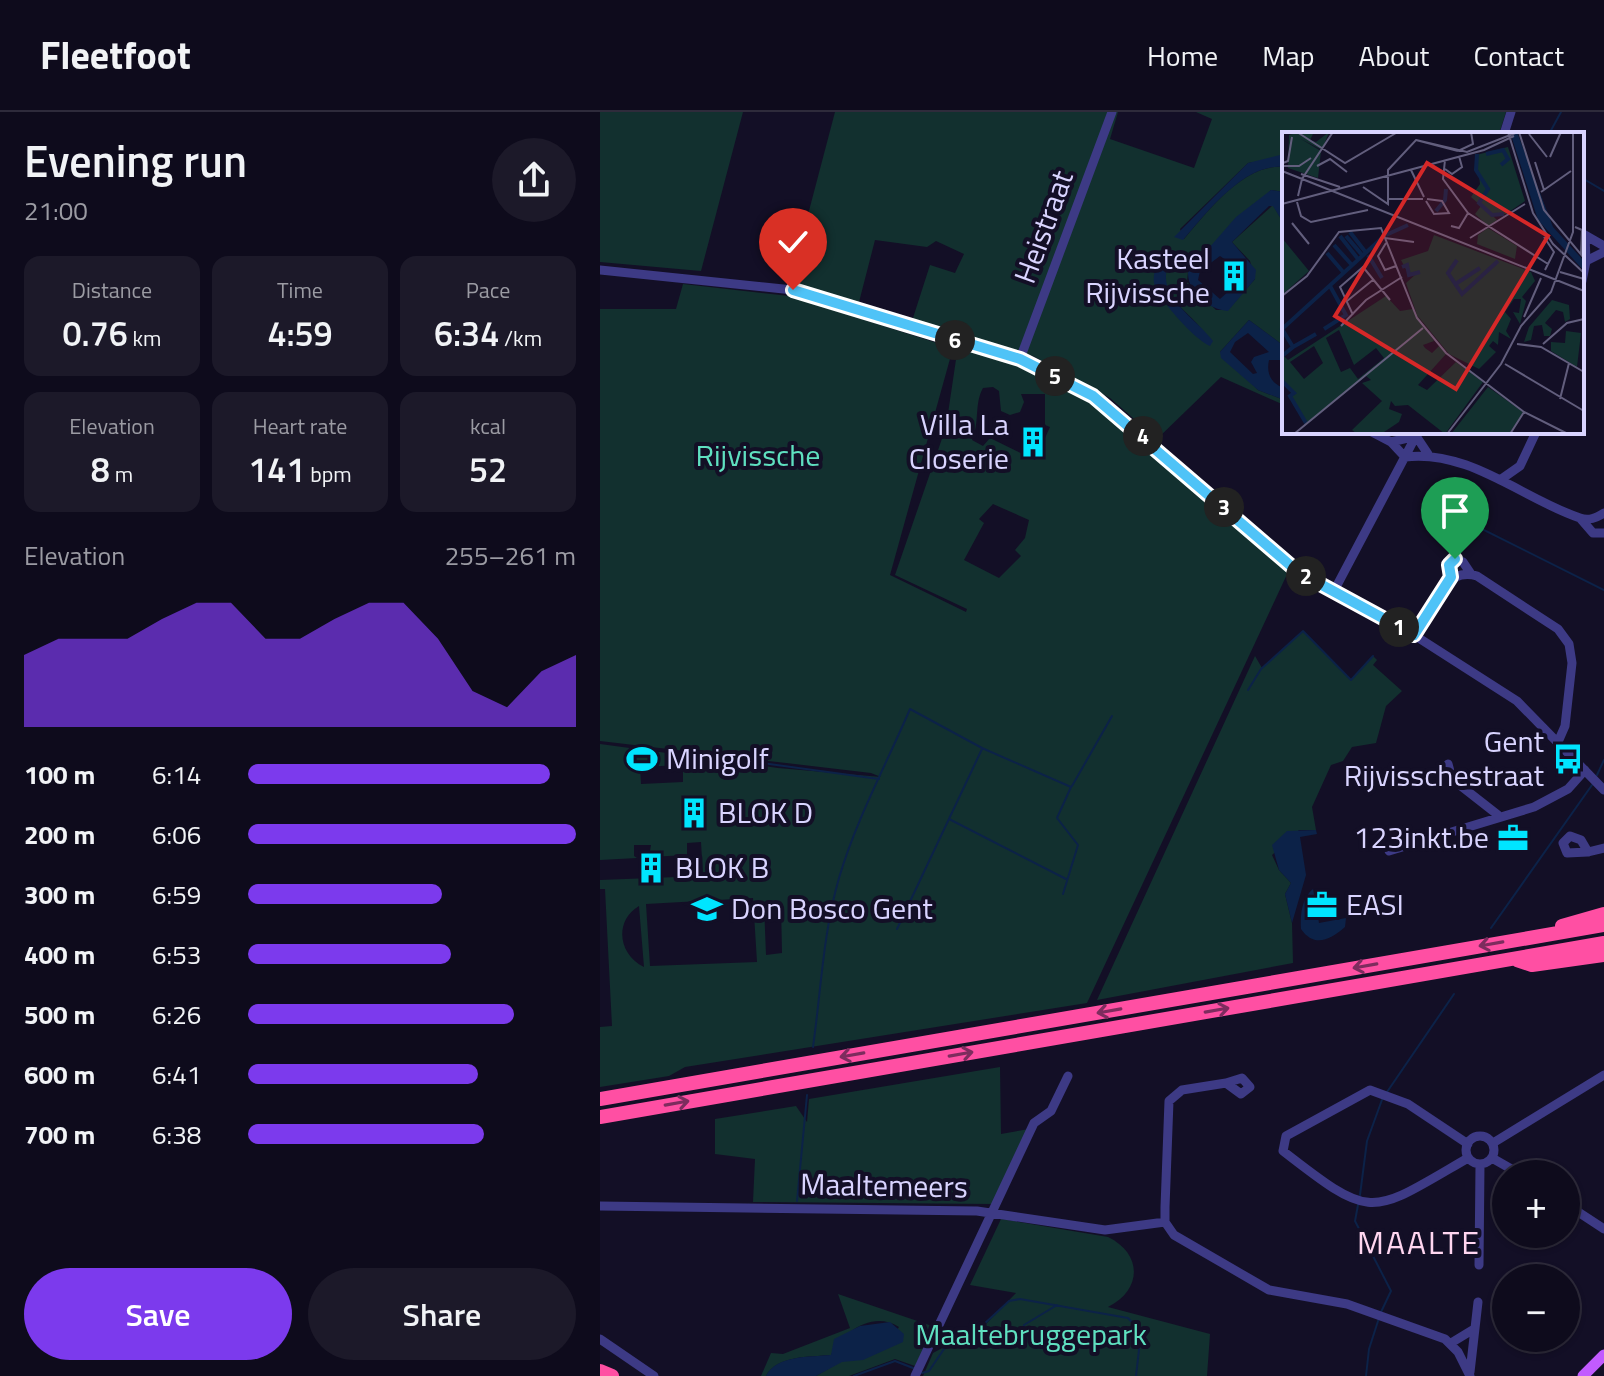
<!DOCTYPE html>
<html lang="en">
<head>
<meta charset="utf-8">
<style>
	body { margin:0; font-family:"Titillium Web",sans-serif; background:#1c1929; color:#f1f3f6; height:100vh; display:flex; flex-direction:column; font-size:30px; white-space:nowrap }
	* { box-sizing:border-box; margin:0 }
	p { font-size:26px; color:#9b9ba3 }
	.icon { flex:none; width:44px; height:44px; fill:none; stroke:currentColor; stroke-width:2; stroke-linecap:round; stroke-linejoin:round }
	.map { position:relative; flex:1; overflow:hidden }
	.drawer { display:flex; flex-direction:column; background:#0e0b1c; width:600px }
	.drawer>* { flex:none }
	.tools { position:absolute; left:892px; top:1048px; display:grid; gap:16px }
	.tools a { display:grid; place-items:center; width:88px; height:88px; border-radius:50%; background:#0e0b1c; box-shadow:0 2px 6px #0004,0 0 0 2px #2e2b3b; font-size:40px }
	.pin { position:absolute; display:grid; place-items:center; width:68px; height:68px; color:#fff; margin:-82px -34px; border-radius:50% 50% 50% 0; rotate:-45deg; box-shadow:0 0 8px #0007 }
	.pin .icon { rotate:45deg }
	.km { position:absolute; width:40px; height:40px; margin:-20px; border-radius:50%; background:#222; color:#fff; font-size:22px; line-height:40px; text-align:center }
	.round { display:grid; place-items:center; flex:none; width:84px; height:84px; border-radius:42px; background:#1c1929 }
	.head { display:flex; align-items:center; justify-content:space-between; height:136px; padding:0 24px }
	h1 { font-size:44px; font-weight:600; line-height:60px }
	.stats { display:grid; grid-template-columns:repeat(3,1fr); gap:12px; height:136px; padding:8px 24px }
	.stats div { display:grid; align-content:center; border-radius:16px; background:#1c1929; text-align:center }
	.stats b { font-size:34px; font-weight:600 }
	.stats small { font-size:22px; font-weight:400 }
	.stats p { font-size:22px }
	.chart { height:224px; padding:16px 24px }
	.chart p { display:flex; justify-content:space-between }
	.chart svg { width:100%; height:144px; margin-top:8px; fill:#7c3aed; opacity:.7 }
	.primary-button { display:flex; gap:16px; margin-top:auto; padding:16px 24px }
	.primary-button a { flex:1; height:92px; border-radius:48px; background:#7c3aed; color:#fff; font-size:32px; font-weight:600; line-height:92px; text-align:center }
	.primary-button a+a { background:#1c1929; color:#f1f3f6 }
	ul { padding:0 24px; list-style:none; font-size:26px }
	li { display:grid; grid-template-columns:128px 96px 1fr; align-items:center; height:60px }
	li i { height:20px; border-radius:10px; background:#7c3aed }
	header { display:flex; align-items:center; gap:48px; box-sizing:border-box; height:112px; padding:0 40px; background:#0e0b1c; border-bottom:2px solid #2e2b3b }
	header strong { font-size:38px }
	nav { display:flex; gap:44px; margin-inline-start:auto; font-size:28px }
	main { display:flex; flex:1; min-height:0 }
	.map>svg:first-child { display:block }
	.green { fill:#12302f; fill-rule:evenodd }
	.water { fill:#0c2248; fill-rule:evenodd }
	.lines { fill:none; stroke-linecap:round; stroke-linejoin:round }
	.stream { stroke:#0c2248; stroke-width:2 }
	.minor { stroke:#3d3a85; stroke-width:9 }
	.major { stroke:#c25bff; stroke-width:11 }
	.highway { stroke:#ff4fa3; stroke-width:14 }
	.oneway { stroke:#7d2c5e }
	.route-casing { stroke:#fff; stroke-width:16 }
	.route { stroke:#4fc3f7; stroke-width:10 }
	.labels { text-anchor:middle; stroke-width:8; stroke-linejoin:round; paint-order:stroke }
	.street-label { font-size:30px; fill:#d9d4ff; stroke:#130f26 }
	.poi-label { font-size:30px; fill:#d9d4ff; stroke:#130f26; text-anchor:start }
	.park-label { font-size:30px; fill:#5fe0c0; stroke:#130f26 }
	.neighbourhood-label { font-size:32px; letter-spacing:2px; fill:#ffd6f0; stroke:#130f26 }
	.inset-river { fill:none; stroke:#0c2248; stroke-width:4 }
	.inset-road { fill:none; stroke:#625e7d; stroke-width:2 }
	.view { fill:#d62828; fill-opacity:0.15; stroke:#d62828; stroke-width:4 }
	.inset-edge { fill:none; stroke:#d9d4ff; stroke-width:4 }
</style>
</head>
<body>
<header>
<strong>Fleetfoot</strong>
<nav><a>Home</a><a>Map</a><a>About</a><a>Contact</a></nav>
</header>
<main>
<section class="drawer">
<div class="head"><div><h1>Evening run</h1><p>21:00</p></div><a class="round"><svg class="icon" aria-label="share" viewBox="0 0 24 24"><path d="M12 15V3M7 8l5-5 5 5M5 13v7h14v-7"/></svg></a></div>
<div class="stats">
<div><p>Distance</p><b>0.76<small> km</small></b></div>
<div><p>Time</p><b>4:59</b></div>
<div><p>Pace</p><b>6:34<small> /km</small></b></div>
</div>
<div class="stats">
<div><p>Elevation</p><b>8<small> m</small></b></div>
<div><p>Heart rate</p><b>141<small> bpm</small></b></div>
<div><p>kcal</p><b>52</b></div>
</div>
<div class="chart"><p><span>Elevation</span>255–261 m</p>
<svg viewBox="0 0 160 44" preserveAspectRatio="none"><path d="M0 44V22L10 17L20 17L30 17L40 11L50 6L60 6L70 17L80 17L90 11L100 6L110 6L120 17L130 33L140 38L150 27L160 22V44z"/></svg>
</div>
<ul>
<li><b>100 m</b>6:14<i style="width:92%"></i></li>
<li><b>200 m</b>6:06<i style="width:100%"></i></li>
<li><b>300 m</b>6:59<i style="width:59%"></i></li>
<li><b>400 m</b>6:53<i style="width:62%"></i></li>
<li><b>500 m</b>6:26<i style="width:81%"></i></li>
<li><b>600 m</b>6:41<i style="width:70%"></i></li>
<li><b>700 m</b>6:38<i style="width:72%"></i></li>
</ul>
<div class="primary-button"><a>Save</a><a>Share</a></div>
</section>
<div class="map">
<svg width="1004" height="1264" viewBox="0 0 1004 1264">
	<rect width="100%" height="100%" fill="#130f26"/>
	<path class="green" d="M0,0H143L101,159L0,150Z
		M235,0H518L510,27L594,56L612,7L596,0H906L899,22H684V45L648,51L580,117L584,127C606,101 645,50 684,55V80L671,78L588,160L587,170L616,198H628L655,167L650,149L632,130L673,93L684,112V234L649,208L620,240L658,278L684,288V293L621,265L557,327L510,286L433,244L312,209L330,153L355,161L364,142L336,129L327,135L275,128L258,194L190,171ZM572,145C547,188 601,200 610,233L563,188L558,148Z
		M83,172L189,184L353,236L290,463L366,500L367,497L295,463L346,315L358,234L428,257L509,300L689,458L487,891L85,955L69,964L0,975V915L12,914L5,777H0V768L103,764L101,730L87,731V743L49,745L51,733H34V744L37,746L0,748V632L178,656L281,665L271,661L0,629V197H76ZM393,275L399,279L401,299L410,303L420,300L424,290L421,282H445V313L450,315L435,348L390,326L383,334L372,328C380,310 374,292 383,276ZM393,392L429,408L425,426L415,438L421,444L399,466L364,448L384,411L379,407ZM83,653V670L41,672L40,655ZM153,786L157,850L50,854L46,792ZM181,792L182,841L166,843L164,793ZM39,794L44,855C18,842 14,809 39,794Z
		M703,519L751,568L773,544L777,548L773,553L802,579L786,594L776,631L752,635L743,649L731,653L712,695L716,718H699L672,743L679,758L691,771L685,782L692,811L693,851L497,888L655,544L662,556Z
		M400,955L401,1022L429,1017L393,1092L153,1090L155,1047L115,1042V1007L196,994L207,1010L209,987Z
		M401,1107L508,1125C543,1142 542,1178 508,1195L610,1222L607,1264H323L333,1241L385,1213L416,1181L370,1173Z
		M238,1182L335,1215L315,1254L295,1247L249,1264H216L242,1249L263,1247L283,1238L299,1215C273,1198 242,1220 231,1243C210,1245 177,1243 166,1264H161L171,1241L183,1242L250,1216Z"/>
	<path class="water" d="M680,43L684,45V55C645,50 606,101 583,128L574,125L648,51Z
		M671,78L684,80V112L673,94H669L632,130L656,158L655,167L628,199C609,198 587,180 588,160L636,105ZM620,144L643,160V166L620,187L598,168L600,159Z
		M567,135L572,145C550,182 593,202 613,229L610,234C595,228 558,187 554,171C552,158 561,145 567,135Z
		M649,208L684,234V248H669C666,262 671,271 684,276V288L658,278L621,246L620,240ZM648,221L669,240L654,245L651,250L657,261L653,262L630,240L635,230Z
		M716,718L717,722L700,725L706,763L692,811L685,782L691,771L679,758L672,733L687,719Z
		M713,777L719,811L746,806L745,815C730,828 714,836 701,817C700,802 702,786 713,777Z
		M290,1210L304,1222L303,1230L263,1248L242,1250L216,1264H166C176,1243 210,1245 231,1243L234,1227L260,1214Z"/>
	<g class="lines">
		<path class="stream" d="M949,22L961,0
			M982,66L1004,79
			M852,402L1004,478
			M648,578L661,557L703,519L751,568L773,544
			M154,650L279,667
			M997,663L1004,648
			M472,674L512,604
			M349,707L466,767
			M891,816L992,673
			M297,817L382,637
			M213,935C221,879 223,821 239,766C256,708 286,653 310,597L382,636L471,675L457,706L478,733L463,782
			M787,980L854,882
			M760,1083L767,1029L783,985
			M197,1089L207,983
			M758,1093L755,1109L791,1179L781,1200
			M424,1223V1213L457,1193
			M322,1261L329,1259L346,1234L383,1213L409,1189L420,1187L528,1206L541,1220L536,1264
			M254,1264L295,1249L313,1256
			M766,1264L769,1237L779,1206"/>
		<path class="minor" d="M904,22L911,0
			M983,122L1004,134
			M986,149L1004,140
			M0,158L193,178L420,247L512,297L698,460L814,523L917,589L1004,678
			M982,169L986,149L985,123
			M420,247L512,0
			M772,320L791,330L805,345C869,337 923,387 980,406C989,409 996,406 1004,401
			M791,330L816,324L828,342
			M900,368L920,354L936,320
			M980,406L993,421H1004
			M851,465L849,453L855,447L863,450L871,462
			M734,479L818,320
			M814,523C828,500 843,453 877,464L958,517L969,532L972,551L965,614L958,630
			M848,652L852,667L898,703
			M970,724L981,728L988,740L967,741L963,731Z
			M789,739L934,695L968,677L985,658
			M988,740L1004,736
			M626,971L642,966L650,975L641,982L626,971L582,978L569,989L565,1095V1110L574,1123L669,1178L747,1192L845,1227L858,1240L870,1264
			M866 1038a14 14 0 1 1 28 0a14 14 0 1 1-28 0Z
			M893,1031L1004,963
			M868,1032L808,992L770,978L686,1024L683,1039C774,1110 770,1103 868,1046
			M892,1046L920,1062
			M966,1092L1004,1117
			M0,1094L377,1099L505,1118L565,1110
			M879,1153L880,1053
			M0,1227L54,1264
			M851,1231L874,1217
			M870,1260L878,1190
			M315,1264L434,1011L451,999L468,964"/>
		<path class="major" d="M983,1264L1004,1243"/>
		<path class="highway" d="M962,814L1004,802
			M917,848L932,853L1004,843
			M0,987L1004,813
			M0,1005L1004,831
			M0,1259L12,1264"/>
	</g>
	<defs><path id="oneway-shaft" d="M-6 0H5M1.5-3L5.5 0L1.5 3" fill="none" stroke-width="1.6" stroke-linecap="round" stroke-linejoin="round" transform="scale(2)"/></defs>
	<g class="oneway">
		<use href="#oneway-shaft" transform="translate(891 832) rotate(170)"/>
		<use href="#oneway-shaft" transform="translate(765 854) rotate(170)"/>
		<use href="#oneway-shaft" transform="translate(617 898) rotate(-10)"/>
		<use href="#oneway-shaft" transform="translate(509 899) rotate(170)"/>
		<use href="#oneway-shaft" transform="translate(361 942) rotate(-10)"/>
		<use href="#oneway-shaft" transform="translate(252 943) rotate(170)"/>
		<use href="#oneway-shaft" transform="translate(77 991) rotate(-10)"/>
	</g>
	<g class="lines">
		<g class="route-casing">
			<path id="route" d="M193,178L420,247L493,284L698,460L814,523L851,465L849,453L855,447"/>
		</g>
		<use href="#route" class="route"/>
	</g>
	<defs>
		<g id="building-bare" transform="scale(2.4)"><path d="M-4-6H4V6H1V3H-1V6H-4ZM-2.5-4.3h1.7v1.8h-1.7ZM.8-4.3h1.7v1.8H.8ZM-2.5-1h1.7V.8h-1.7ZM.8-1h1.7V.8H.8Z" fill="#00e5ff" stroke="#130f26" stroke-width="2.5" paint-order="stroke"/></g>
		<g id="stadium-bare" transform="scale(2.4)"><path d="M0-5a6.5 5 0 1 0 0 10a6.5 5 0 1 0 0-10ZM-3.5-1.8h7v3.6h-7Z" fill="#00e5ff" stroke="#130f26" stroke-width="2.5" paint-order="stroke"/></g>
		<g id="bus-bare" transform="scale(2.4)"><path d="M-5-6H5V4H4V6H2V4H-2V6H-4V4H-5ZM-3.5-4V0h7V-4ZM-3.5 1.2v1.5H-2V1.2ZM2 1.2v1.5H3.5V1.2Z" fill="#00e5ff" stroke="#130f26" stroke-width="2.5" paint-order="stroke"/></g>
		<g id="office-bare" transform="scale(2.4)"><path d="M-6-3h4V-5.5h4V-3h4V5H-6ZM-1-4.5V-3h2v-1.5ZM-6 0V1H6V0Z" fill="#00e5ff" stroke="#130f26" stroke-width="2.5" paint-order="stroke"/></g>
		<g id="school-bare" transform="scale(2.4)"><path d="M0-5L7-2L0 1L-7-2ZM-4 1L0 2.5L4 1V4Q0 6-4 4Z" fill="#00e5ff" stroke="#130f26" stroke-width="2.5" paint-order="stroke"/></g>
	</defs>
	<g fill-rule="evenodd">
		<use href="#building-bare" x="634" y="164"/>
		<use href="#building-bare" x="433" y="330"/>
		<use href="#stadium-bare" x="42" y="647"/>
		<use href="#bus-bare" x="968" y="647"/>
		<use href="#building-bare" x="94" y="701"/>
		<use href="#office-bare" x="913" y="726"/>
		<use href="#building-bare" x="51" y="756"/>
		<use href="#office-bare" x="722" y="793"/>
		<use href="#school-bare" x="107" y="797"/>
	</g>
	<g class="labels">
		<g class="street-label">
			<text transform="translate(444 115) rotate(-70)" y="10">Heistraat</text>
			<text transform="translate(284 1074) rotate(1)" y="10">Maaltemeers</text>
		</g>
		<g class="poi-label">
			<text x="610" y="157" text-anchor="end">Kasteel<tspan x="610" dy="34">Rijvissche</tspan></text>
			<text x="409" y="323" text-anchor="end">Villa La<tspan x="409" dy="34">Closerie</tspan></text>
			<text x="944" y="640" text-anchor="end">Gent<tspan x="944" dy="34">Rijvisschestraat</tspan></text>
			<text x="66" y="657">Minigolf</text>
			<text x="118" y="711">BLOK D</text>
			<text x="889" y="736" text-anchor="end">123inkt.be</text>
			<text x="75" y="766">BLOK B</text>
			<text x="746" y="803">EASI</text>
			<text x="131" y="807">Don Bosco Gent</text>
		</g>
		<g class="park-label">
			<text x="158" y="354">Rijvissche</text>
			<text x="431" y="1233">Maaltebruggepark</text>
		</g>
		<g class="neighbourhood-label">
			<text x="819" y="1142">MAALTE</text>
		</g>
	</g>
	<g transform="translate(682 20)">
		<rect width="302" height="302" fill="#130f26"/>
		<path d="M17,0H32L28,8L34,10L47,0L40,18L19,7L39,19L36,46L6,36L7,3ZM226,15L243,69L224,82L210,83L215,88L206,94L193,82L199,74L189,65L198,52L194,23ZM206,96L235,114L233,127L195,112L196,103ZM152,103L249,140L253,149L240,165L244,169L238,192L231,180L237,181L239,167H232L223,180L229,187L224,199L229,207L217,200L216,213L211,209L207,214L214,220L197,237L167,222L135,183L124,151L134,142L127,143L119,128L146,119ZM0,106L27,139L0,163ZM104,164L118,179L131,177L152,209L141,213L143,216L150,221L157,214L164,222L136,253L145,258L174,230L201,250L163,302L126,273L113,274L109,269L107,277L120,282L117,290L99,302H75L70,298L100,269L80,251L89,248L84,244L25,292L8,264L12,260L0,248V222L6,228ZM57,198L72,233L94,216L102,226L76,247L68,236L59,240L44,206ZM32,214L41,231L22,247L8,230ZM270,168L287,173L288,187L283,190L281,180L274,178L263,191L270,197L268,204H262L260,193L252,194L249,208L242,210L247,195ZM284,199L299,201L295,235L269,219V210L283,211ZM206,255L241,280L227,302H169Z" fill="#12302f" fill-rule="evenodd"/>
		<path d="M228,0H235L271,95L302,129V139L256,88Z" fill="#0c2248"/>
		<path class="inset-river" d="M195,22L194,38L206,57L197,71L210,83L222,82M204,22L221,18L226,27L219,33M154,79L163,68L164,57M68,100L85,122M104,103L126,93M58,104L76,127M64,104L81,124M52,113L69,132M45,121L62,141M86,123L100,146M175,128L166,141L180,162L216,129M120,135L125,133L127,143L138,140M175,151L198,136M42,197L64,183L48,154M11,215L34,202M0,224L11,215L0,197L100,106M0,249L12,261L8,264L24,291"/>
		<path class="inset-road" d="M15,0L63,31L114,1M226,0L251,81L271,112L302,141M237,0L262,78L302,126M247,2L265,25M134,8L185,20L236,0M176,19L191,12L189,0M268,25L279,0M163,28L161,47L186,81L266,132M253,30L262,58M1,31L6,29L10,5M0,34H17L29,26M35,34L48,27L65,40M163,37L170,42L180,35L177,24M129,38L142,65M0,39L302,159M19,42L58,55M81,55L106,72V38L134,8L176,19M259,60L289,39M16,64L20,47L51,0M107,67H141M144,69L152,82L167,81L160,69L145,67M15,70L19,84L29,90L86,78M0,72L202,18L232,4M10,91L27,112M169,94L177,96L186,81M293,95L300,98L299,122M262,105L272,120L263,138M103,106L132,110M188,106L243,72M104,111L96,124L103,138L114,134M278,140L302,147M0,164L25,144L57,100L99,96L135,186L164,221L242,280L286,302M65,169L92,147M71,183L58,155L81,135L108,168M242,185L259,146M59,194L84,168L120,145M235,212L259,215L302,240M261,212L285,191L302,187M223,232L302,279M278,267L287,231M12,302L141,196M165,302L219,232L239,194L269,160L291,100V0M228,302L242,280"/>
		<path class="view" d="M145,31L266,104L174,257L53,184Z"/>
		<rect width="302" height="302" class="inset-edge"/>
	</g>
</svg>
<div class="tools">
<a>+</a>
<a>−</a>
</div>
<div class="pin" style="left:855px;top:447px;background:#1e9e55"><svg class="icon" aria-label="arrive" viewBox="0 0 24 24"><path d="M6 21V4h12l-3 4 3 4H6"/></svg></div>
<div class="pin" style="left:193px;top:178px;background:#d93025"><svg class="icon" aria-label="check" viewBox="0 0 24 24"><path d="M5 12l5 5 9-10"/></svg></div>
<b class="km" style="left:799px;top:515px">1</b>
<b class="km" style="left:706px;top:464px">2</b>
<b class="km" style="left:624px;top:395px">3</b>
<b class="km" style="left:543px;top:324px">4</b>
<b class="km" style="left:455px;top:264px">5</b>
<b class="km" style="left:355px;top:228px">6</b>
</div>
</main>
</body>
</html>
